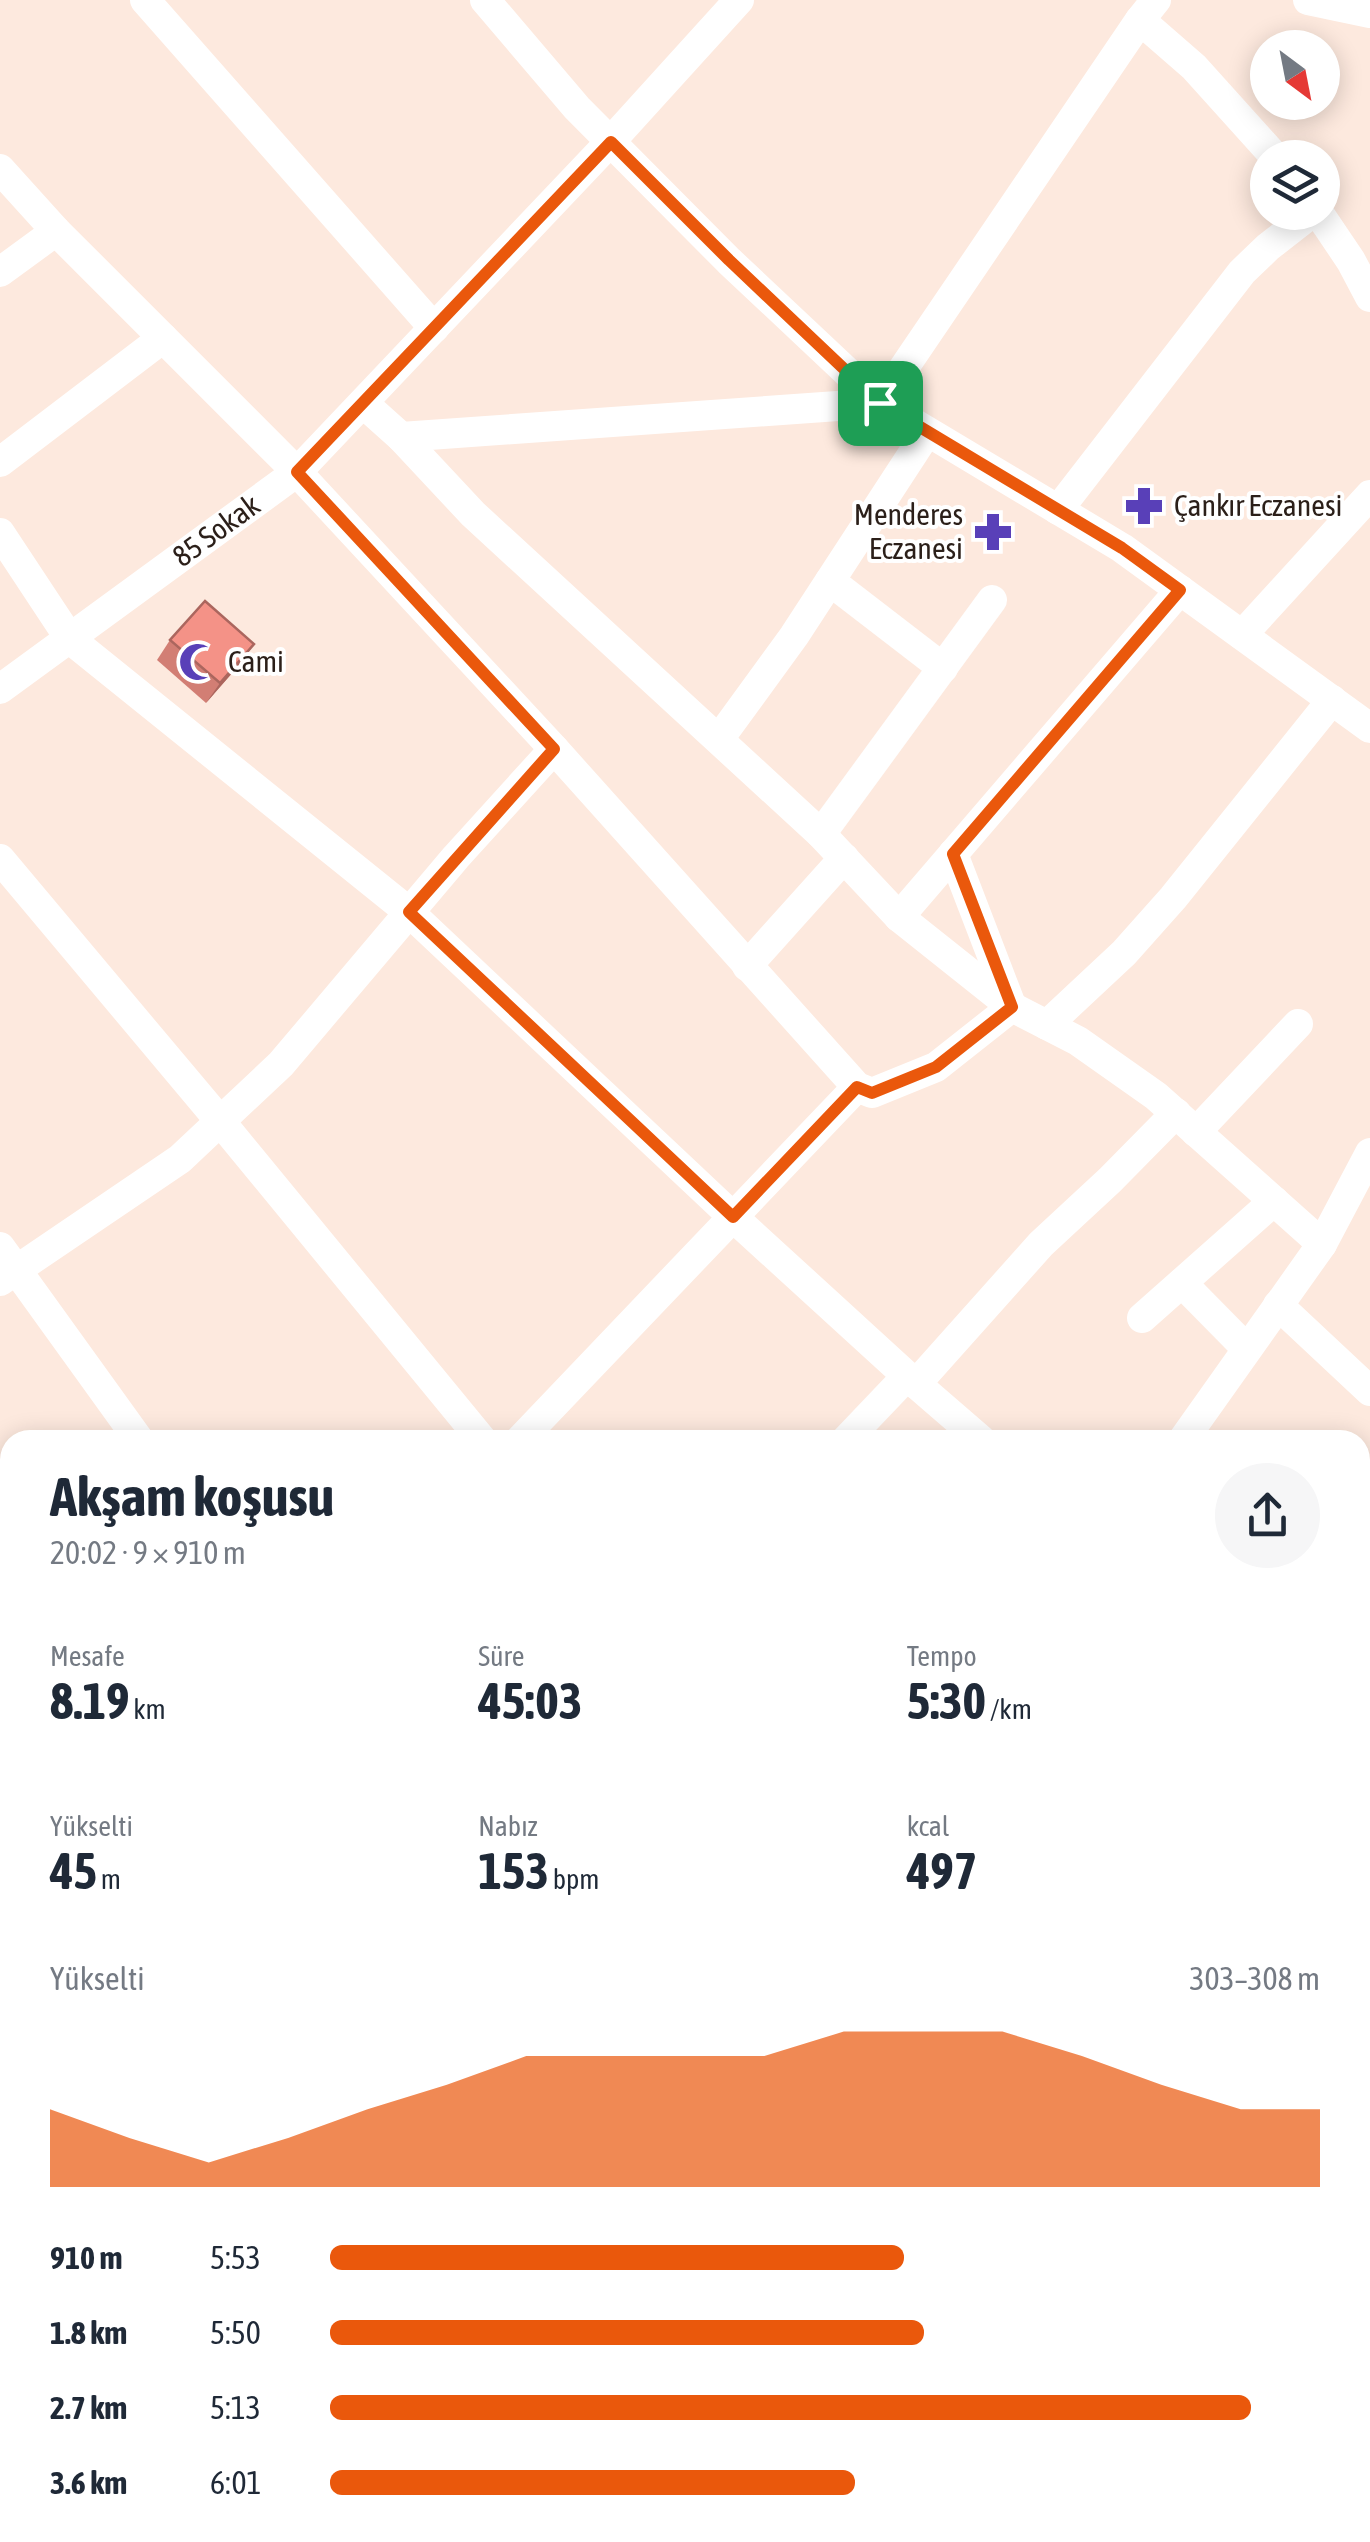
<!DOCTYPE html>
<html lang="tr">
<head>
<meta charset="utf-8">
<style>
	body { margin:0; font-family:"Asap Condensed",sans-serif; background:#f6f6f7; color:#1f2937; height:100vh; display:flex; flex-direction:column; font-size:38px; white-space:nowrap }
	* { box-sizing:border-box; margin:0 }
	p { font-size:32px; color:#747a83 }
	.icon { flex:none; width:55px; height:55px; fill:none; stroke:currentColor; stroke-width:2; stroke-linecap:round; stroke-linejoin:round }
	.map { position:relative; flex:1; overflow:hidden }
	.details { position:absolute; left:0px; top:1430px; width:1370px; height:1112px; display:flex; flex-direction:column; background:#fff; border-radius:30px 30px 0 0; box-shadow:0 5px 25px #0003 }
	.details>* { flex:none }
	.needle { width:65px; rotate:148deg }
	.fabs { position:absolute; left:1250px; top:30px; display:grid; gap:20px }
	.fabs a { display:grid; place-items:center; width:90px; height:90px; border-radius:50%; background:#fff; box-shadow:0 5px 25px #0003; font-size:50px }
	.pin { position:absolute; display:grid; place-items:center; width:85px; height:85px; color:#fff; margin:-42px; border-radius:20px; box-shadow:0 5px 15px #0006 }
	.round { display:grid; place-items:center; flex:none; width:105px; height:105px; border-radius:52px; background:#f6f6f7 }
	.headline { display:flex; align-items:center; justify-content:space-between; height:170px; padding:0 50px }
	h1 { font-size:55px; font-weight:700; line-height:75px }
	.figures { display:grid; grid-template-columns:repeat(3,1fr); gap:15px; height:170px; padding:10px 50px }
	.figures div { display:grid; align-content:center }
	.figures b { font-size:50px; font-weight:700 }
	.figures small { font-size:28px; font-weight:400 }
	.figures p { font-size:28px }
	.chart { height:280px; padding:20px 50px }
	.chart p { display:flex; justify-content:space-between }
	.chart svg { width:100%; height:180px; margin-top:10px; fill:#ea580c; opacity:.7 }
	ul { padding:0 50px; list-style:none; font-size:32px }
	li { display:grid; grid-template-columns:160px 120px 1fr; align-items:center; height:75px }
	li i { height:25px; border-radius:12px; background:#ea580c }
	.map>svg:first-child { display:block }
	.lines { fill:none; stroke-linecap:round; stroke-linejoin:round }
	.minor { stroke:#fff; stroke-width:30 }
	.wall { fill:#d27e74 }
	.shaded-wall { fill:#ab665e }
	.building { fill:#f49287; stroke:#ab665e; stroke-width:2.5 }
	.route-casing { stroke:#fff; stroke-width:20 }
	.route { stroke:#ea580c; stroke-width:12 }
	.labels { text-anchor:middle; stroke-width:8; stroke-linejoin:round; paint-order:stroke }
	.poi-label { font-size:30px; fill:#2b1f19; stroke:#fff; text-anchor:start }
	.street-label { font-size:30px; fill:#2b1f19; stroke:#fff }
</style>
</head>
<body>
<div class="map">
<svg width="1370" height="2542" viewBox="0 0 1370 2542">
	<rect width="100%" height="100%" fill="#fde9de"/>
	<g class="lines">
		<g class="minor">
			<path d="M145,0L434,328"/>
			<path d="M485,0L577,108L729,261L880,403L1122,548L1370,728"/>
			<path d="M1308,0L1370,13"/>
			<path d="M1140,20L1194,67L1276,158"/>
			<path d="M0,169L56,231L297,472L554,749L857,1087L872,1093L936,1067L1012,1007L1078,1041L1156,1096L1322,1244"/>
			<path d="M1318,212L1351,261L1370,297"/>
			<path d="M0,272L56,231"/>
			<path d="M363,403L401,437L880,403L1140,20L1156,0"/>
			<path d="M401,437L473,514L821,834L899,917L1012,1007"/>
			<path d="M0,462L163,338"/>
			<path d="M1058,510L1242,272L1268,247L1313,212"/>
			<path d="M0,533L70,639L409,912L733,1217L907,1376L981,1440"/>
			<path d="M830,581L943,668"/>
			<path d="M1242,635L1370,495"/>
			<path id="s1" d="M0,689L297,472L611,141L739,0"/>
			<path d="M719,739L794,636L927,432"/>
			<path d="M821,834L992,600"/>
			<path d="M953,854L1011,1005"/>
			<path d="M0,859L220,1121L482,1440"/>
			<path d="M899,917L1180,590"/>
			<path d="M747,966L844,858"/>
			<path d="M1047,1025L1124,953L1173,898L1332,700"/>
			<path d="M1196,1132L1298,1024"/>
			<path d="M0,1247L139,1440"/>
			<path d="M0,1281L180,1159L281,1064L456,857L554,749"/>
			<path d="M1182,1283L1247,1349"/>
			<path d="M1278,1305L1370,1391"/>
			<path d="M1142,1318L1274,1201"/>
			<path d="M916,1384L1041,1244L1110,1180L1176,1113"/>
			<path d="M520,1440L857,1087"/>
			<path d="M846,1440L907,1376"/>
			<path d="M1183,1440L1322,1244L1370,1153"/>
			<path d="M1360,1507L1370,1498"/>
			<path d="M1360,1641L1370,1628"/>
			<path d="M0,1674L10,1693"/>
			<path d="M1360,1691L1370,1698"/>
			<path d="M1360,1898L1370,1888"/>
			<path d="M0,1937L10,1953"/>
			<path d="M1360,1966L1370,1978"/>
			<path d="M0,2091L10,2095"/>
			<path d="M1360,2107L1370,2097"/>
			<path d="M1360,2159L1370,2172"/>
			<path d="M1360,2313L1370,2324"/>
			<path d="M0,2329L10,2314"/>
			<path d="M1360,2351L1370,2344"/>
			<path d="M1360,2482L1370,2475"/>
			<path d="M0,2515L10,2527"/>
			<path d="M358,2532L368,2542"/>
			<path d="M650,2532L657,2542"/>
			<path d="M1030,2532L1045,2542"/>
			<path d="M1090,2532L1097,2542"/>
			<path d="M682,2542L709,2532"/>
			<path d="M1277,2542L1290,2532"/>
		</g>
	</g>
	<path class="wall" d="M170,640L254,644L240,664L206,703L157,660Z"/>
	<path class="shaded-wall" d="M254,644L240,664L206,703L220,683Z"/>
	<path class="building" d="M205,601L254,644L220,683L170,640Z
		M732,2532H796L801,2542H730L726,2535Z"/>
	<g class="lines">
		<g class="route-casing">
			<path id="route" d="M611,142L729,260L880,403L1122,548L1180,590L953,854L1012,1007L936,1067L872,1093L857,1087L733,1217L409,912L554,749L297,472Z"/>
		</g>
		<use href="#route" class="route"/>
	</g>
	<defs>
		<g id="pharmacy-bare" transform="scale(3)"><path d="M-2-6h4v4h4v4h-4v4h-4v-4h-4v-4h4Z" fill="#5940b8" stroke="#fff" stroke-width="2.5" paint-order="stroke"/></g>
		<g id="mosque-bare" transform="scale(3)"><path d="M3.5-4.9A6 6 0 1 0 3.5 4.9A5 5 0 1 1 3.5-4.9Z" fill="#5940b8" stroke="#fff" stroke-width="2.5" paint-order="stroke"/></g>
	</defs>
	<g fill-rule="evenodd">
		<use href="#pharmacy-bare" x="1144" y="506"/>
		<use href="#pharmacy-bare" x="993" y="532"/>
		<use href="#mosque-bare" x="198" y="662"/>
	</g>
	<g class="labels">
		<g class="poi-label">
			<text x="1174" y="516">Çankır Eczanesi</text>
			<text x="963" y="525" text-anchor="end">Menderes<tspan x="963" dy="34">Eczanesi</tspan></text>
			<text x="228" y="672">Cami</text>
		</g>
		<g class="street-label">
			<text dy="10" stroke="none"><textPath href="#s1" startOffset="268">85 Sokak</textPath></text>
		</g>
	</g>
</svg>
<div class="fabs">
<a><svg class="needle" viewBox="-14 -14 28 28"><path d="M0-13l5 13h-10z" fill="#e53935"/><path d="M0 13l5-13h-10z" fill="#747a83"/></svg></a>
<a><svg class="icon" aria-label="layers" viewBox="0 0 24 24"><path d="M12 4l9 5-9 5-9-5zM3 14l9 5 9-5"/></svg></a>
</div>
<div class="pin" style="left:880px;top:403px;background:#1e9e55"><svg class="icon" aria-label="arrive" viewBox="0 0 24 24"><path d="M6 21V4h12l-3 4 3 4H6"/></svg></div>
<section class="details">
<div class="headline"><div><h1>Akşam koşusu</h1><p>20:02 · 9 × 910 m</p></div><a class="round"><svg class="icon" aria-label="share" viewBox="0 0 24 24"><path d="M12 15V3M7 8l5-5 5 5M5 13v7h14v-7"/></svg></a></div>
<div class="figures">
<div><p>Mesafe</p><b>8.19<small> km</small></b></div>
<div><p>Süre</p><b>45:03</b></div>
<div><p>Tempo</p><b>5:30<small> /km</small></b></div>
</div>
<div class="figures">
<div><p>Yükselti</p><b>45<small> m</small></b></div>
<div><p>Nabız</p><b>153<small> bpm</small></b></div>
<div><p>kcal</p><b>497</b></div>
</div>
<div class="chart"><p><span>Yükselti</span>303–308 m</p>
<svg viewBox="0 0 160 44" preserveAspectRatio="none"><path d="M0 44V25L10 32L20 38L30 32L40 25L50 19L60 12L70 12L80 12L90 12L100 6L110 6L120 6L130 12L140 19L150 25L160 25V44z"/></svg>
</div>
<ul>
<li><b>910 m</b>5:53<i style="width:58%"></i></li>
<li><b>1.8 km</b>5:50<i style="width:60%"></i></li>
<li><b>2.7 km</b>5:13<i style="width:93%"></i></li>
<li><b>3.6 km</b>6:01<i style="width:53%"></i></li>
</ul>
</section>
</div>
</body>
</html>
